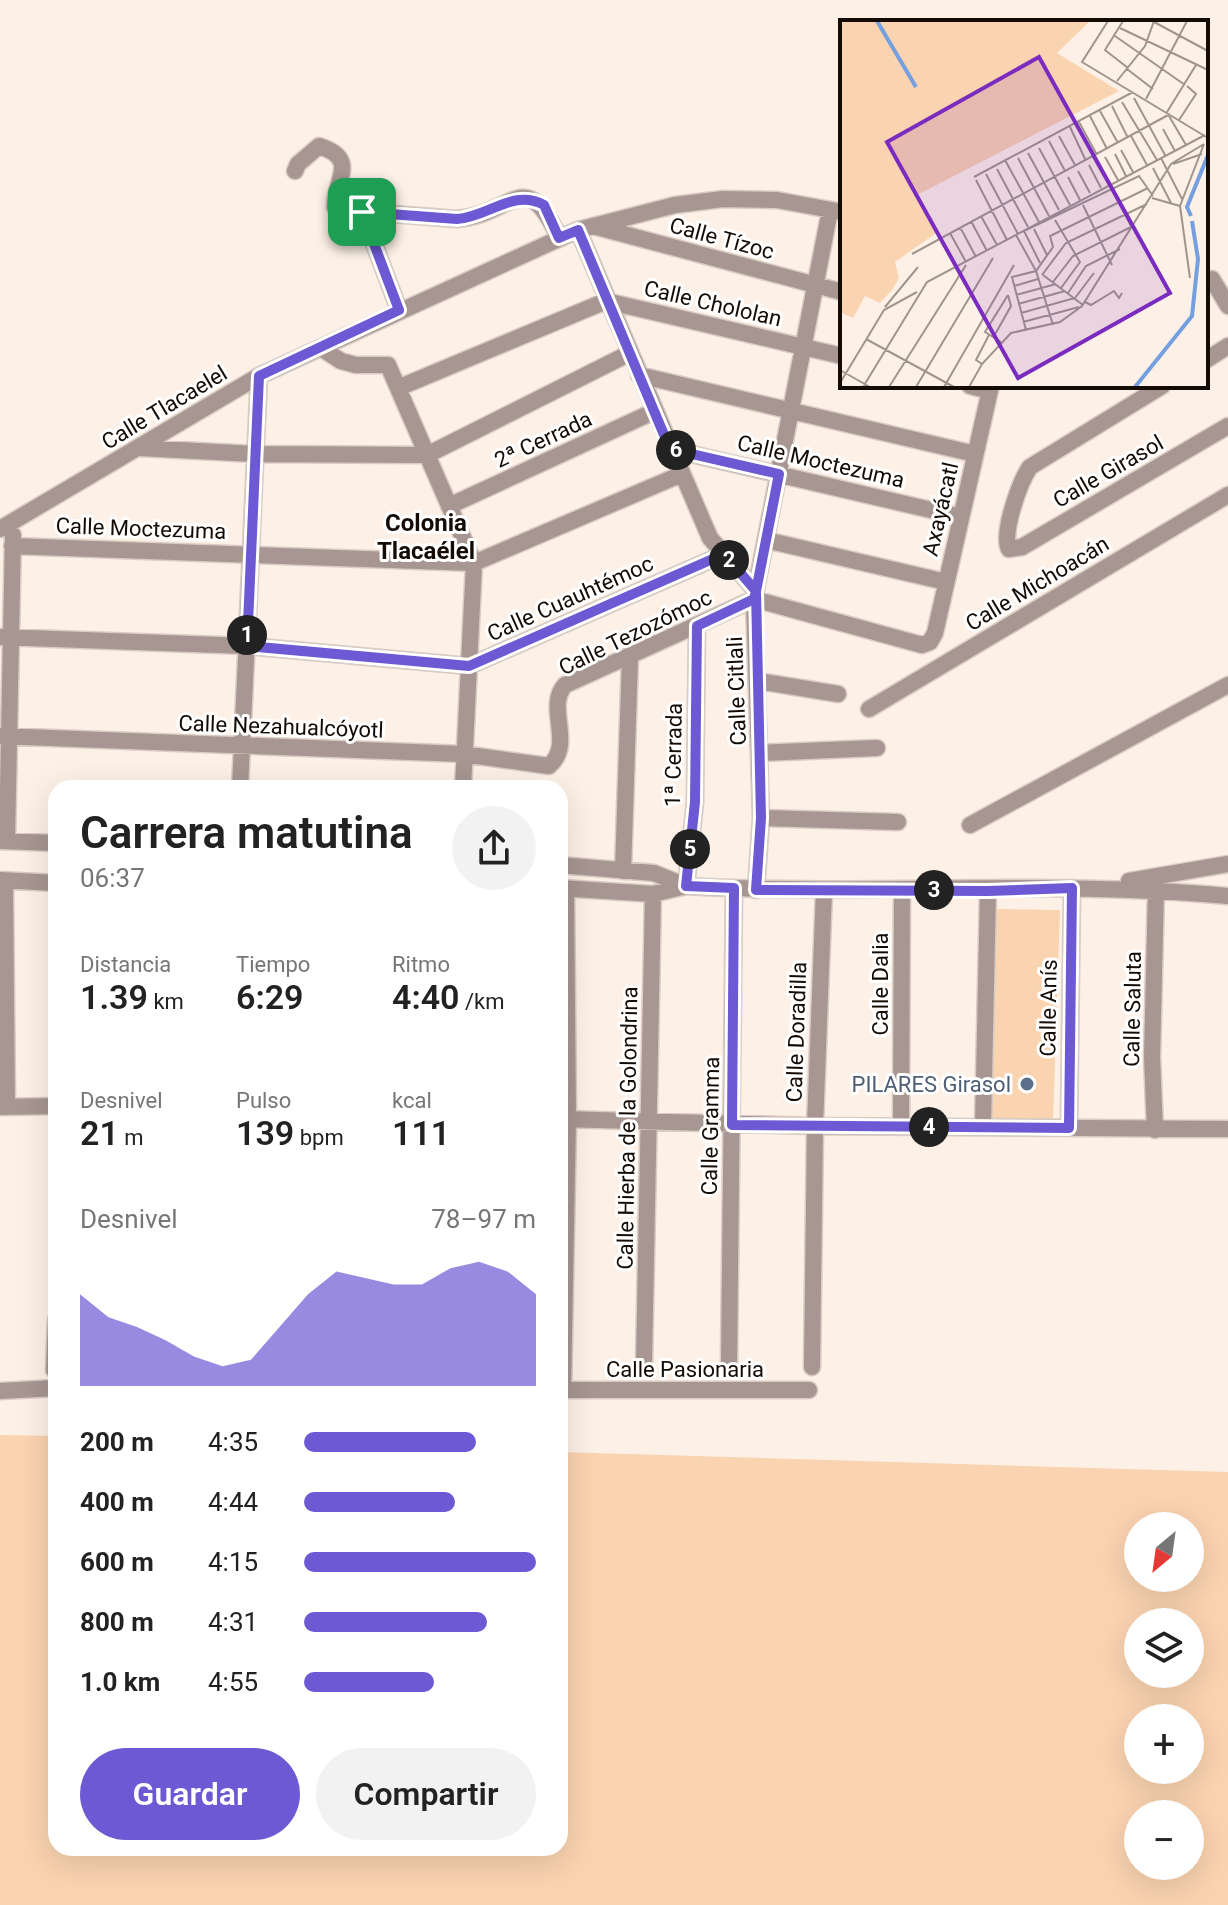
<!DOCTYPE html>
<html lang="es">
<head>
<meta charset="utf-8">
<style>
	body { margin:0; font-family:Roboto,sans-serif; background:#f2f2f2; color:#222; height:100vh; display:flex; flex-direction:column; font-size:30px; white-space:nowrap }
	* { box-sizing:border-box; margin:0 }
	p { font-size:26px; color:#767676 }
	.icon { flex:none; width:44px; height:44px; fill:none; stroke:currentColor; stroke-width:2; stroke-linecap:round; stroke-linejoin:round }
	.map { position:relative; flex:1; overflow:hidden }
	.details { position:absolute; left:48px; top:780px; width:520px; height:1076px; display:flex; flex-direction:column; background:#fff; border-radius:24px; box-shadow:0 8px 32px #0002 }
	.details>* { flex:none }
	.needle { width:52px; rotate:209deg }
	.buttons { position:absolute; left:1124px; top:1512px; display:grid; gap:16px }
	.buttons a { display:grid; place-items:center; width:80px; height:80px; border-radius:50%; background:#fff; box-shadow:0 8px 32px #0002; font-size:40px }
	.pin { position:absolute; display:grid; place-items:center; width:68px; height:68px; color:#fff; margin:-34px; border-radius:16px; box-shadow:0 4px 12px #0006 }
	.km { position:absolute; width:40px; height:40px; margin:-20px; border-radius:50%; background:#222; color:#fff; font-size:22px; line-height:40px; text-align:center }
	.round { display:grid; place-items:center; flex:none; width:84px; height:84px; border-radius:42px; background:#f2f2f2 }
	.head { display:flex; align-items:center; justify-content:space-between; height:136px; padding:0 32px }
	h1 { font-size:44px; font-weight:600; line-height:60px }
	.figures { display:grid; grid-template-columns:repeat(3,1fr); gap:12px; height:136px; padding:8px 32px }
	.figures div { display:grid; align-content:center }
	.figures b { font-size:34px; font-weight:600 }
	.figures small { font-size:22px; font-weight:400 }
	.figures p { font-size:22px }
	.chart { height:224px; padding:16px 32px }
	.chart p { display:flex; justify-content:space-between }
	.chart svg { width:100%; height:144px; margin-top:8px; fill:#6c59d3; opacity:.7 }
	.primary-button { display:flex; gap:16px; margin-top:auto; padding:16px 32px }
	.primary-button a { flex:1; height:92px; border-radius:48px; background:#6c59d3; color:#fff; font-size:32px; font-weight:600; line-height:92px; text-align:center }
	.primary-button a+a { background:#f2f2f2; color:#222 }
	ul { padding:0 32px; list-style:none; font-size:26px }
	li { display:grid; grid-template-columns:128px 96px 1fr; align-items:center; height:60px }
	li i { height:20px; border-radius:10px; background:#6c59d3 }
	.map>svg:first-child { display:block }
	.green { fill:#fad3b0; fill-rule:evenodd }
	.lines { fill:none; stroke-linecap:round; stroke-linejoin:round }
	.street-casing { stroke:#d8ccc3; stroke-width:19 }
	.street { stroke:#a79692; stroke-width:16 }
	.route-casing { stroke:#fff; stroke-width:16 }
	.route { stroke:#6c59d3; stroke-width:10 }
	.service-dot { fill:#5c6f8a; stroke:#fff; stroke-width:3 }
	.labels { text-anchor:middle; stroke-width:6; stroke-linejoin:round; paint-order:stroke }
	.street-label { font-size:22px; fill:#140b04; stroke:#fff }
	.service-label { font-size:22px; fill:#4e5e75; stroke:#fff; text-anchor:end }
	.neighbourhood-label { font-size:24px; font-weight:bold; fill:#140b04; stroke:#fff }
	.inset-river { fill:none; stroke:#759fde; stroke-width:4 }
	.inset-road { fill:none; stroke:#a0958c; stroke-width:2 }
	.view { fill:#7b2cbf; fill-opacity:0.15; stroke:#7b2cbf; stroke-width:4 }
	.inset-edge { fill:none; stroke:#140b04; stroke-width:4 }
</style>
</head>
<body>
<div class="map">
<svg width="1228" height="1905" viewBox="0 0 1228 1905">
	<rect width="100%" height="100%" fill="#fdf1e7"/>
	<path class="green" d="M994,909L1060,910L1053,1121H992Z
		M0,1435L56,1436V1848H560V1452L1228,1472V1905H0ZM1138,1526H1190V1578H1138ZM1138,1622H1190V1674H1138ZM1138,1718H1190V1770H1138ZM1138,1814H1190V1866H1138Z"/>
	<g class="lines">
		<g class="street-casing">
			<path id="street" d="M295,171L298,164L319,146C360,159 334,180 335,207L342,210L457,219C513,215 525,163 559,238
				M362,212L399,310
				M593,226L842,292
				M578,230L710,538L756,591
				M1212,279L1228,306
				M321,348L341,361L356,365H388L474,563L463,788
				M1206,360L1228,346
				M639,375L975,454
				M970,386L990,391
				M1162,386L1030,467C1020,481 1001,534 1009,549L1022,547L1228,426
				M398,388L606,301L842,356
				M140,448L255,454L427,455L630,353
				M670,449L961,517
				M449,506L655,411
				M0,529L259,376L578,230L675,205L723,199L777,200L842,212
				M766,540L946,582
				M12,546L474,563L682,474
				M0,637L247,646L469,666L724,554
				M758,681L838,694
				M869,709L1228,495
				M0,736L463,754L549,766C575,744 545,707 565,685L754,599L922,645L930,642L935,633L991,386
				M759,753L877,748
				M240,788L259,376
				M761,818L898,822
				M970,825L1228,685
				M0,841L56,843
				M7,841L13,535
				M560,865L654,873L686,886L695,802L697,626
				M623,871L630,658
				M0,880L56,883
				M5,881L7,1107
				M1129,881L1228,864
				M560,888L653,894L686,886C866,896 1048,879 1228,896
				M756,890L761,818L754,599L830,210
				M0,1107L56,1106
				M560,1119L815,1126L1228,1129
				M983,1126L988,891
				M901,1127L902,889
				M1069,1128L1072,888
				M1155,1130L1152,1057L1156,889
				M644,1363L653,894
				M729,1365L734,888
				M812,1367L815,1126L824,890
				M54,1370L56,1320
				M560,1390H809
				M563,1390L568,1119L566,888
				M0,1391L56,1388"/>
		</g>
		<use href="#street" class="street"/>
	</g>
	<g class="lines">
		<g class="route-casing">
			<path id="route" d="M362,212L399,310L259,376L247,646L469,666L724,554L756,591L761,818L756,890L988,891L1072,888L1069,1128L732,1125L734,888L686,886L695,802L697,626L754,599L756,591L779,474L670,449L578,230L559,238L544,205C514,188 488,217 457,219L362,212"/>
		</g>
		<use href="#route" class="route"/>
	</g>
	<circle class="service-dot" cx="1027" cy="1084" r="8"/>
	<g class="labels">
		<g class="street-label">
			<text transform="translate(722 238) rotate(15)" y="8">Calle Tízoc</text>
			<text transform="translate(713 303) rotate(13)" y="8">Calle Chololan</text>
			<text transform="translate(164 407) rotate(-31)" y="8">Calle Tlacaelel</text>
			<text transform="translate(543 439) rotate(-25)" y="8">2ª Cerrada</text>
			<text transform="translate(821 461) rotate(13)" y="8">Calle Moctezuma</text>
			<text transform="translate(1108 471) rotate(-30)" y="8">Calle Girasol</text>
			<text transform="translate(940 509) rotate(-77)" y="8">Axayácatl</text>
			<text transform="translate(141 528) rotate(2)" y="8">Calle Moctezuma</text>
			<text transform="translate(1037 583) rotate(-31)" y="8">Calle Michoacán</text>
			<text transform="translate(570 598) rotate(-24)" y="8">Calle Cuauhtémoc</text>
			<text transform="translate(635 632) rotate(-26)" y="8">Calle Tezozómoc</text>
			<text transform="translate(736 691) rotate(-92)" y="8">Calle Citlali</text>
			<text transform="translate(281 726) rotate(2)" y="8">Calle Nezahualcóyotl</text>
			<text transform="translate(673 755) rotate(-89)" y="8">1ª Cerrada</text>
			<text transform="translate(880 984) rotate(-90)" y="8">Calle Dalia</text>
			<text transform="translate(1048 1008) rotate(-89)" y="8">Calle Anís</text>
			<text transform="translate(1132 1009) rotate(-89)" y="8">Calle Saluta</text>
			<text transform="translate(796 1032) rotate(-88)" y="8">Calle Doradilla</text>
			<text transform="translate(710 1126) rotate(-89)" y="8">Calle Gramma</text>
			<text transform="translate(627 1128) rotate(-89)" y="8">Calle Hierba de la Golondrina</text>
			<text x="685" y="1377">Calle Pasionaria</text>
		</g>
		<g class="service-label">
			<text x="1011" y="1092">PILARES Girasol</text>
		</g>
		<g class="neighbourhood-label">
			<text x="426" y="531">Colonia<tspan x="426" dy="28">Tlacaélel</tspan></text>
		</g>
	</g>
	<g transform="translate(840 20)">
		<rect width="368" height="368" fill="#fdf1e7"/>
		<path d="M0,1H250L217,33L279,71L75,176L96,213L55,242L59,258L52,270L40,283L25,276L13,298L0,292Z" fill="#fad3b0"/>
		<path class="inset-river" d="M37,1L76,67M351,196L347,187L368,135M295,367L352,296L358,239L352,201"/>
		<path class="inset-road" d="M268,1L242,42L368,118M283,1L265,30L288,48M314,2L368,31M280,8L368,50M275,16L345,65M287,49L313,69M277,61L305,26L314,1M294,78L325,135M306,79L347,1M282,82L317,140M272,86L288,118M260,91L278,123M327,92L356,45M250,96L267,129M329,96L346,125M339,100L356,74L347,66M239,102L257,135M230,107L246,141M323,109L335,131M219,116L235,145M291,116L307,145M209,121L225,151M199,128L230,185M281,130L293,152M188,133L219,190M275,134L286,156M253,137L269,165M265,137L278,160M178,138L209,196M321,138L342,179M165,140L199,202M333,144L362,134M249,145L261,168M313,148L331,183M157,149L188,207M238,151L250,173M146,154L178,214M134,157L293,72M228,157L240,180M136,160L167,220M272,170L291,206M312,178L340,186M243,185L272,245M141,196L157,225M215,200L240,242L221,268M131,201L147,231M120,207L136,237M194,209L207,235M110,213L126,242M176,215L196,251L213,305M72,234L330,94M200,243L184,211L299,156L313,176M202,255L226,223L307,184M203,255L243,285M350,258L340,186L364,124M213,262L233,236L291,207M174,266L198,259M228,273L246,246L280,229M176,275L216,264M245,282L251,285L274,271L279,278L282,273M178,284L225,271M45,287L78,247M181,293L235,278L254,253M183,302L239,287M186,310L172,257L196,251L213,227L210,216L308,168M153,318L171,286L168,275M26,319L114,367M161,322L145,312L168,275M142,344L136,340L149,315M0,350L30,367M0,363L44,290L77,272M23,367L87,262L365,115M49,367L126,245M76,367L153,238M104,367L174,245M129,367L142,344L171,313L220,302L242,286L331,144L364,124"/>
		<path class="view" d="M199,37L330,273L178,358L47,122Z"/>
		<rect width="368" height="368" class="inset-edge"/>
	</g>
</svg>
<div class="buttons">
<a><svg class="needle" viewBox="-14 -14 28 28"><path d="M0-13l5 13h-10z" fill="#e53935"/><path d="M0 13l5-13h-10z" fill="#767676"/></svg></a>
<a><svg class="icon" aria-label="layers" viewBox="0 0 24 24"><path d="M12 4l9 5-9 5-9-5zM3 14l9 5 9-5"/></svg></a>
<a>+</a>
<a>−</a>
</div>
<div class="pin" style="left:362px;top:212px;background:#1e9e55"><svg class="icon" aria-label="arrive" viewBox="0 0 24 24"><path d="M6 21V4h12l-3 4 3 4H6"/></svg></div>
<b class="km" style="left:247px;top:635px">1</b>
<b class="km" style="left:729px;top:560px">2</b>
<b class="km" style="left:934px;top:890px">3</b>
<b class="km" style="left:929px;top:1127px">4</b>
<b class="km" style="left:690px;top:849px">5</b>
<b class="km" style="left:676px;top:450px">6</b>
<section class="details">
<div class="head"><div><h1>Carrera matutina</h1><p>06:37</p></div><a class="round"><svg class="icon" aria-label="share" viewBox="0 0 24 24"><path d="M12 15V3M7 8l5-5 5 5M5 13v7h14v-7"/></svg></a></div>
<div class="figures">
<div><p>Distancia</p><b>1.39<small> km</small></b></div>
<div><p>Tiempo</p><b>6:29</b></div>
<div><p>Ritmo</p><b>4:40<small> /km</small></b></div>
</div>
<div class="figures">
<div><p>Desnivel</p><b>21<small> m</small></b></div>
<div><p>Pulso</p><b>139<small> bpm</small></b></div>
<div><p>kcal</p><b>111</b></div>
</div>
<div class="chart"><p><span>Desnivel</span>78–97 m</p>
<svg viewBox="0 0 160 44" preserveAspectRatio="none"><path d="M0 44V16L10 23L20 26L30 30L40 35L50 38L60 36L70 26L80 16L90 9L100 11L110 13L120 13L130 8L140 6L150 9L160 16V44z"/></svg>
</div>
<ul>
<li><b>200 m</b>4:35<i style="width:74%"></i></li>
<li><b>400 m</b>4:44<i style="width:65%"></i></li>
<li><b>600 m</b>4:15<i style="width:100%"></i></li>
<li><b>800 m</b>4:31<i style="width:79%"></i></li>
<li><b>1.0 km</b>4:55<i style="width:56%"></i></li>
</ul>
<div class="primary-button"><a>Guardar</a><a>Compartir</a></div>
</section>
</div>
</body>
</html>
